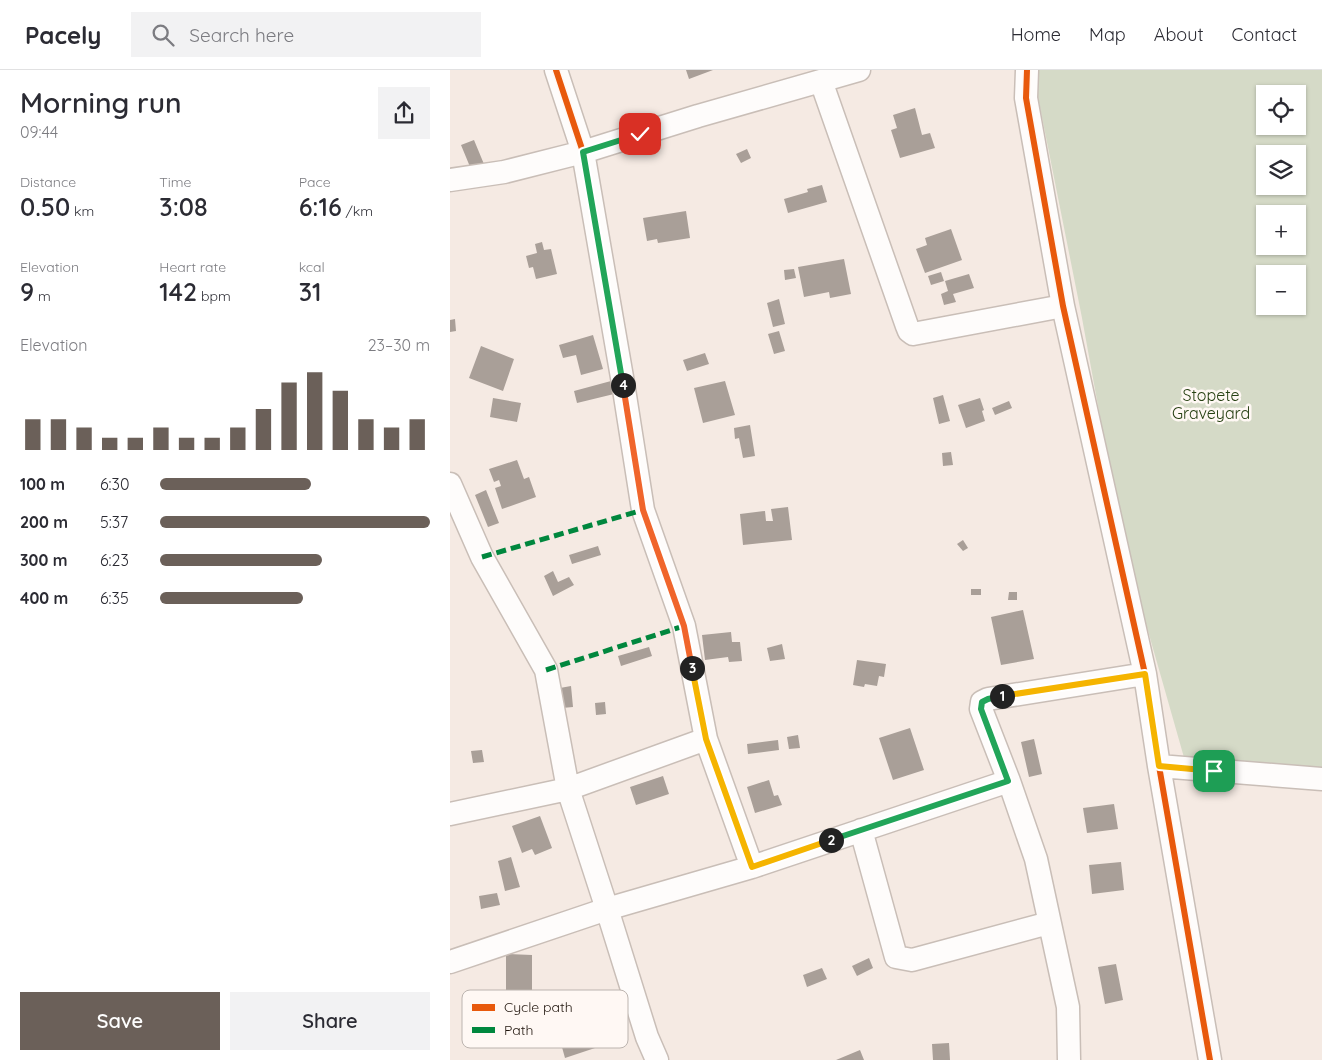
<!DOCTYPE html>
<html lang="en">
<head>
<meta charset="utf-8">
<style>
	body { margin:0; font-family:Quicksand,sans-serif; background:#f2f2f3; color:#2b2b33; height:100vh; display:flex; flex-direction:column; font-size:19px; white-space:nowrap }
	* { box-sizing:border-box; margin:0 }
	p { font-size:16px; color:#7c7c81 }
	.icon { flex:none; width:28px; height:28px; fill:none; stroke:currentColor; stroke-width:2; stroke-linecap:round; stroke-linejoin:round }
	.map { position:relative; flex:1; overflow:hidden }
	.sheet { display:flex; flex-direction:column; background:#fff; width:450px }
	.sheet>* { flex:none }
	.tools { position:absolute; left:806px; top:15px; display:grid; gap:10px }
	.tools a { display:grid; place-items:center; width:50px; height:50px; border-radius:0px; background:#fff; box-shadow:0 1px 4px #0004; font-size:25px }
	.pin { position:absolute; display:grid; place-items:center; width:42px; height:42px; color:#fff; margin:-21px; border-radius:10px; box-shadow:0 2px 8px #0006 }
	.km { position:absolute; width:25px; height:25px; margin:-12px; border-radius:50%; background:#222; color:#fff; font-size:14px; line-height:25px; text-align:center }
	.round { display:grid; place-items:center; flex:none; width:52px; height:52px; border-radius:0px; background:#f2f2f3 }
	.overview { display:flex; align-items:center; justify-content:space-between; height:85px; padding:0 20px }
	h1 { font-size:28px; font-weight:600; line-height:38px }
	.metrics { display:grid; grid-template-columns:repeat(3,1fr); gap:8px; height:85px; padding:5px 20px }
	.metrics div { display:grid; align-content:center }
	.metrics b { font-size:25px; font-weight:600 }
	.metrics small { font-size:14px; font-weight:400 }
	.metrics p { font-size:14px }
	.chart { height:140px; padding:10px 20px }
	.chart p { display:flex; justify-content:space-between }
	.chart svg { width:100%; height:90px; margin-top:5px; stroke:#6b6059; stroke-width:6 }
	.cta { display:flex; gap:10px; margin-top:auto; padding:10px 20px }
	.cta a { flex:1; height:58px; border-radius:0px; background:#6b6059; color:#fff; font-size:20px; font-weight:600; line-height:58px; text-align:center }
	.cta a+a { background:#f2f2f3; color:#2b2b33 }
	ul { padding:0 20px; list-style:none; font-size:16px }
	li { display:grid; grid-template-columns:80px 60px 1fr; align-items:center; height:38px }
	li i { height:12px; border-radius:6px; background:#6b6059 }
	header { display:flex; align-items:center; gap:30px; box-sizing:border-box; height:70px; padding:0 25px; background:#fff; border-bottom:1px solid #e1e1e2 }
	header strong { font-size:24px }
	nav { display:flex; gap:28px; margin-inline-start:auto; font-size:18px }
	.search { width:350px; height:45px; background:#f2f2f3; display:flex; align-items:center; gap:12px; box-sizing:border-box; padding:0 18px; border-radius:0px; color:#7c7c81; font-size:19px }
	main { display:flex; flex:1; min-height:0 }
	.map>svg:first-child { display:block }
	.green { fill:#d5dac7; fill-rule:evenodd }
	.building { fill:#a99f98 }
	.lines { fill:none; stroke-linecap:round; stroke-linejoin:round }
	.minor-casing { stroke:#c9beb7; stroke-width:25 }
	.minor { stroke:#fefcfb; stroke-width:22 }
	.quiet { stroke:#00873e; stroke-width:5; stroke-dasharray:10 5; stroke-linecap:butt }
	.cycleway-casing { stroke:#fff8f4; stroke-width:9 }
	.cycleway { stroke:#e8590c; stroke-width:6 }
	.split-1-casing { stroke:#fff; stroke-width:10 }
	.split-2-casing { stroke:#fff; stroke-width:10 }
	.split-3-casing { stroke:#fff; stroke-width:10 }
	.split-4-casing { stroke:#fff; stroke-width:10 }
	.split-5-casing { stroke:#fff; stroke-width:10 }
	.split-1 { stroke:#f5b400; stroke-width:6 }
	.split-2 { stroke:#22a559; stroke-width:6 }
	.split-3 { stroke:#f5b400; stroke-width:6 }
	.split-4 { stroke:#f0652b; stroke-width:6 }
	.split-5 { stroke:#22a559; stroke-width:6 }
	.labels { text-anchor:middle; stroke-width:5; stroke-linejoin:round; paint-order:stroke }
	.park-label { font-size:16px; fill:#264012; stroke:#fff8f4 }
	.key { fill:#fff8f4; stroke:#bcb4af; stroke-width:1 }
	.key-label { font-size:14px; fill:#21160e }
</style>
</head>
<body>
<header>
<strong>Pacely</strong>
<div class="search"><svg class="icon" aria-label="search" viewBox="0 0 24 24"><circle cx="10" cy="10" r="6"/><path d="M15 15l6 6"/></svg>Search here</div>
<nav><a>Home</a><a>Map</a><a>About</a><a>Contact</a></nav>
</header>
<main>
<section class="sheet">
<div class="overview"><div><h1>Morning run</h1><p>09:44</p></div><a class="round"><svg class="icon" aria-label="share" viewBox="0 0 24 24"><path d="M12 15V3M7 8l5-5 5 5M5 13v7h14v-7"/></svg></a></div>
<div class="metrics">
<div><p>Distance</p><b>0.50<small> km</small></b></div>
<div><p>Time</p><b>3:08</b></div>
<div><p>Pace</p><b>6:16<small> /km</small></b></div>
</div>
<div class="metrics">
<div><p>Elevation</p><b>9<small> m</small></b></div>
<div><p>Heart rate</p><b>142<small> bpm</small></b></div>
<div><p>kcal</p><b>31</b></div>
</div>
<div class="chart"><p><span>Elevation</span>23–30 m</p>
<svg viewBox="0 0 160 44" preserveAspectRatio="none"><path d="M5 44V29M15 44V29M25 44V33M35 44V38M45 44V38M55 44V33M65 44V38M75 44V38M85 44V33M95 44V24M105 44V11M115 44V6M125 44V15M135 44V29M145 44V33M155 44V29"/></svg>
</div>
<ul>
<li><b>100 m</b>6:30<i style="width:56%"></i></li>
<li><b>200 m</b>5:37<i style="width:100%"></i></li>
<li><b>300 m</b>6:23<i style="width:60%"></i></li>
<li><b>400 m</b>6:35<i style="width:53%"></i></li>
</ul>
<div class="cta"><a>Save</a><a>Share</a></div>
</section>
<div class="map">
<svg width="872" height="990" viewBox="0 0 872 990">
	<rect width="100%" height="100%" fill="#f5eae3"/>
	<path class="green" d="M586,0H872V698L735,691L673,473L632,248L584,7ZM815,24H848V56H815ZM815,84H848V116H815ZM815,144H848V176H815ZM815,204H848V236H815Z"/>
	<path class="building" d="M236,0H263L239,9Z
		M465,38L472,65L480,63L485,78L450,88L441,60L447,58L443,45Z
		M24,70L36,99L23,104L11,75Z
		M297,79L301,88L291,93L286,84Z
		M372,115L377,132L338,143L334,129L358,122L357,119Z
		M236,141L240,168L208,173L207,169L197,171L193,148Z
		M501,159L512,190L475,203L466,179L477,175L475,168Z
		M92,172L94,180L101,179L107,204L86,209L83,197L79,198L76,186L87,183L85,174Z
		M394,189L401,224L380,228L379,222L354,227L348,197Z
		M344,199L346,208L335,210L334,200Z
		M491,202L494,211L481,215L478,206Z
		M519,204L524,218L503,224L506,232L494,235L491,224L498,221L495,211Z
		M329,229L335,254L323,257L317,233Z
		M5,249L6,261L0,262V250Z
		M329,261L335,281L324,284L318,264Z
		M143,265L153,299L131,305L126,285L113,288L109,275Z
		M31,276L64,289L53,321L19,308Z
		M255,283L259,294L237,301L233,290Z
		M161,311L164,324L127,333L124,321Z
		M275,311L285,345L253,353L244,318Z
		M493,325L500,351L489,354L483,328Z
		M43,328L71,333L67,352L40,347Z
		M530,328L534,340L532,341L535,351L516,358L508,335Z
		M559,331L562,338L545,345L542,338Z
		M300,355L305,386L293,388L289,368L285,369L284,358Z
		M501,382L503,395L493,396L492,383Z
		M67,390L74,409L79,407L86,427L52,439L45,418L51,416L49,410L44,412L39,399Z
		M36,420L49,453L38,457L25,425Z
		M338,437L342,470L293,475L290,444L315,441L316,451H323L321,439Z
		M513,470L518,478L513,481L507,474Z
		M148,476L151,485L122,494L119,485Z
		M103,501L108,512L119,507L124,515L103,526L94,506Z
		M521,519H531V525H521Z
		M559,522H567V530H558Z
		M573,540L584,589L551,595L541,547Z
		M281,562L282,572H290L292,591L279,592L278,587L255,590L252,565Z
		M332,574L335,589L320,591L317,578Z
		M199,577L202,586L171,596L168,586Z
		M407,590L436,594L434,607L429,606L427,616L415,614L414,617L403,615Z
		M121,616L123,637L112,638L110,618Z
		M155,632L156,644L146,645L145,633Z
		M460,658L474,700L443,710L429,668Z
		M348,665L350,678L339,679L337,667Z
		M584,669L592,704L579,707L571,672Z
		M328,670L329,680L298,684L297,674Z
		M32,680L34,692L23,693L21,681Z
		M213,706L219,724L186,735L180,717Z
		M319,710L324,726L328,725L332,735L305,743L297,717Z
		M664,734L668,759L637,763L633,738Z
		M90,746L102,778L85,785L82,779L72,783L62,756Z
		M61,787L70,817L55,821L48,791Z
		M671,792L674,820L642,824L639,795Z
		M47,823L50,835L31,839L29,826Z
		M56,884L82,885V929L56,928Z
		M419,888L423,898L407,906L402,896Z
		M666,894L673,930L655,934L648,897Z
		M372,898L377,909L357,917L353,905Z
		M149,927L155,945L171,941L177,959L146,968L148,977L115,988L110,970L123,965L114,937Z
		M499,973L500,990H483L482,974Z
		M410,980L414,990H386Z"/>
	<g class="lines">
		<g class="minor-casing">
			<path id="minor" d="M106,0L133,82L173,313L193,440L234,556L256,669L302,797
				M577,0L576,28L613,236L695,604L709,696L760,990
				M371,11L457,256L459,261L463,264L613,236
				M0,110L54,102L133,82L248,46L409,0
				M0,414L32,487L96,600L118,719L157,839L197,967L207,990
				M709,696L872,709
				M0,744L118,719L256,669
				M411,760L446,887L462,890L599,853
				M0,892L157,839L302,797L559,711
				M619,990L618,937L586,789L559,711L531,639L532,632L538,629L695,604"/>
		</g>
		<use href="#minor" class="minor"/>
		<path class="quiet" d="M32,487L193,440
			M96,600L234,556"/>
		<g class="cycleway-casing">
			<path id="cycleway" d="M106,0L133,82L173,313L193,440L234,556L256,669L302,797
				M577,0L576,28L613,236L695,604L709,696L760,990"/>
		</g>
		<use href="#cycleway" class="cycleway"/>
	</g>
	<g class="lines">
		<g class="split-1-casing">
			<path id="split-1" d="M552,626L695,604L709,696L764,701"/>
		</g>
		<g class="split-2-casing">
			<path id="split-2" d="M381,770L558,711L531,639L532,632L538,629L552,626"/>
		</g>
		<g class="split-3-casing">
			<path id="split-3" d="M242,598L256,669L302,797L381,770"/>
		</g>
		<g class="split-4-casing">
			<path id="split-4" d="M173,315L193,440L234,556L242,598"/>
		</g>
		<g class="split-5-casing">
			<path id="split-5" d="M173,315L133,82L190,64"/>
		</g>
		<use href="#split-1" class="split-1"/>
		<use href="#split-2" class="split-2"/>
		<use href="#split-3" class="split-3"/>
		<use href="#split-4" class="split-4"/>
		<use href="#split-5" class="split-5"/>
	</g>
	<g class="labels">
		<g class="park-label">
			<text x="761" y="331">Stopete<tspan x="761" dy="18">Graveyard</tspan></text>
		</g>
	</g>
	<rect x="12" y="920" width="166" height="58" rx="8" class="key"/>
	<rect x="22" y="934" width="23" height="7" fill="#e8590c"/>
	<rect x="22" y="957" width="23" height="6" fill="#00873e"/>
	<g class="key-label">
		<text x="54" y="942">Cycle path</text>
		<text x="54" y="965">Path</text>
	</g>
</svg>
<div class="tools">
<a><svg class="icon" aria-label="locate" viewBox="0 0 24 24"><circle cx="12" cy="12" r="6"/><path d="M12 2v4M12 18v4M2 12h4M18 12h4"/></svg></a>
<a><svg class="icon" aria-label="layers" viewBox="0 0 24 24"><path d="M12 4l9 5-9 5-9-5zM3 14l9 5 9-5"/></svg></a>
<a>+</a>
<a>−</a>
</div>
<div class="pin" style="left:764px;top:701px;background:#1e9e55"><svg class="icon" aria-label="arrive" viewBox="0 0 24 24"><path d="M6 21V4h12l-3 4 3 4H6"/></svg></div>
<div class="pin" style="left:190px;top:64px;background:#d93025"><svg class="icon" aria-label="check" viewBox="0 0 24 24"><path d="M5 12l5 5 9-10"/></svg></div>
<b class="km" style="left:552px;top:626px">1</b>
<b class="km" style="left:381px;top:770px">2</b>
<b class="km" style="left:242px;top:598px">3</b>
<b class="km" style="left:173px;top:315px">4</b>
</div>
</main>
</body>
</html>
